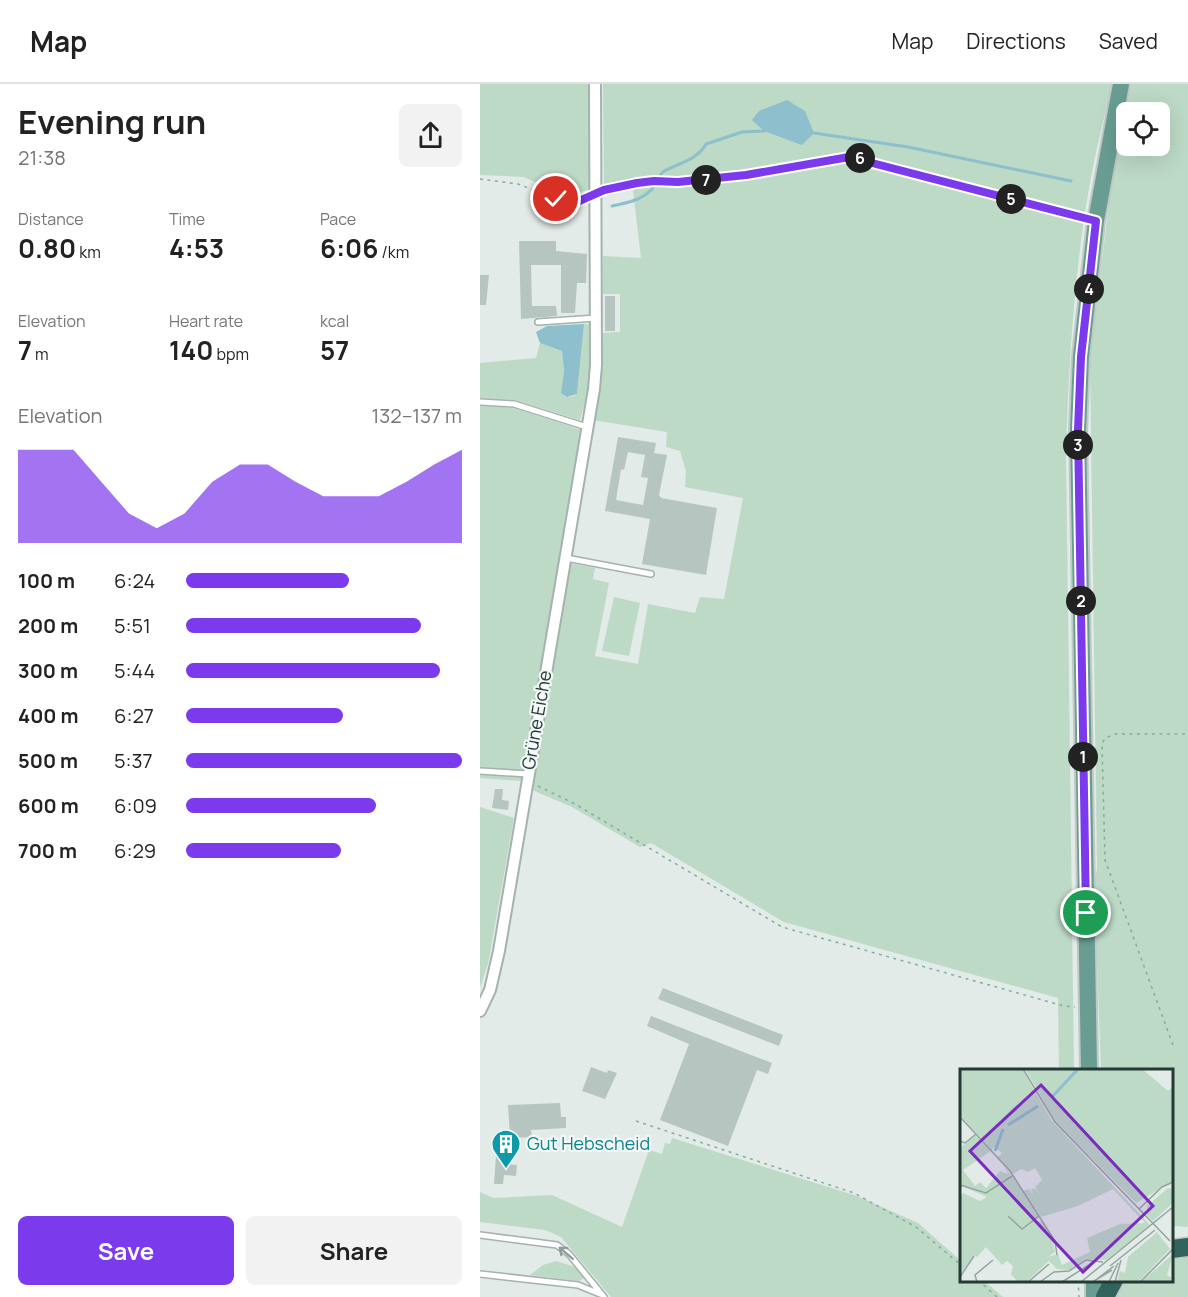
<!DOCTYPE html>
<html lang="en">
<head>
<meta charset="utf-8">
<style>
	body { margin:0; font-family:Manrope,sans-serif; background:#f2f2f2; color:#222; height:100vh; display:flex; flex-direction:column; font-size:22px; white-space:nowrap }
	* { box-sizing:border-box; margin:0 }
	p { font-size:20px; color:#767676 }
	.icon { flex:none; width:33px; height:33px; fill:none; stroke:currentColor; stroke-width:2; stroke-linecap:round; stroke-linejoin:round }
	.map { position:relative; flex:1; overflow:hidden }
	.panel { display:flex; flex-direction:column; background:#fff; width:480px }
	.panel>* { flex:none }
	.buttons { position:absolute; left:636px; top:18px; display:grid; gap:12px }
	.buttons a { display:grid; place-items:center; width:54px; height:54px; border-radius:9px; background:#fff; box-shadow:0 6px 24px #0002; font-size:30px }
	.pin { position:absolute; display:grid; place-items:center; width:51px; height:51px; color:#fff; margin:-26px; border:3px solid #fff; border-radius:50%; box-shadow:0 2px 6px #0007 }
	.km { position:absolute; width:30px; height:30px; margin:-15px; border-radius:50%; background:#222; color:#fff; font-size:16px; line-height:30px; text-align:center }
	.round { display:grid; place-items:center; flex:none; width:63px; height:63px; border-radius:9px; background:#f2f2f2 }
	.headline { display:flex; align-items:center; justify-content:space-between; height:102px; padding:0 18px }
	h1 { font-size:33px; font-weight:700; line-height:45px }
	.figures { display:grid; grid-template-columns:repeat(3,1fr); gap:9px; height:102px; padding:6px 18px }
	.figures div { display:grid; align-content:center }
	.figures b { font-size:26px; font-weight:700 }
	.figures small { font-size:16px; font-weight:400 }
	.figures p { font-size:16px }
	.chart { height:168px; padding:12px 18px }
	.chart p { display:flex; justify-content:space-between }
	.chart svg { width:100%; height:108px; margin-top:6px; fill:#7c3aed; opacity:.7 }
	.action { display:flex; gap:12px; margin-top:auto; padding:12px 18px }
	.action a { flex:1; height:69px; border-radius:9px; background:#7c3aed; color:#fff; font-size:24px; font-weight:700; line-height:69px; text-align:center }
	.action a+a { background:#f2f2f2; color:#222 }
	ul { padding:0 18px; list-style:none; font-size:20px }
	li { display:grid; grid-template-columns:96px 72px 1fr; align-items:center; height:45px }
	li i { height:15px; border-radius:8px; background:#7c3aed }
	header { display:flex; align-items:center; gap:36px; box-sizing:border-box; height:84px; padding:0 30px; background:#fff; border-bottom:2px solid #e0e0e0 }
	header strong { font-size:28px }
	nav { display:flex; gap:33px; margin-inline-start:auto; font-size:21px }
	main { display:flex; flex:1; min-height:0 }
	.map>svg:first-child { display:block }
	.green { fill:#bcdac6; fill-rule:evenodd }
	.water { fill:#8dbfcc }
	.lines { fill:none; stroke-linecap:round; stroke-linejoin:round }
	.stream { stroke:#8dbfcc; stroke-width:3 }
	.building { fill:#b7c5c0; fill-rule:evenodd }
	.service-casing { stroke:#a5b2ae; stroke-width:8 }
	.minor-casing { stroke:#a5b2ae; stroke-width:14 }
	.primary-casing { stroke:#c1c8c6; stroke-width:20 }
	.motorway-casing { stroke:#c1c8c6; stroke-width:21 }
	.path { stroke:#84aca1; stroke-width:1.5; stroke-dasharray:3 4.5; stroke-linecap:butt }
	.service { stroke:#fff; stroke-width:5 }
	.minor { stroke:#fff; stroke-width:10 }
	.primary { stroke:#699d92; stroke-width:16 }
	.motorway { stroke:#31645c; stroke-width:18 }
	.oneway { stroke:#919c9a }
	.route-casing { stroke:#fff; stroke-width:12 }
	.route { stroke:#7c3aed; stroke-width:8 }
	.labels { text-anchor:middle; stroke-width:4.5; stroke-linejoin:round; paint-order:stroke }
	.street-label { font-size:18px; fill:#233a35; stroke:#f2f8f5 }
	.culture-label { font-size:18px; fill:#0d838f; stroke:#f2f8f5; text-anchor:start }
	.inset-river { fill:none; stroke:#8dbfcc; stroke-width:3 }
	.inset-road { fill:none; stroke:#96a4a0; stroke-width:1.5 }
	.view { fill:#7b2cbf; fill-opacity:0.15; stroke:#7b2cbf; stroke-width:3 }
	.inset-edge { fill:none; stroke:#233a35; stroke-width:3 }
</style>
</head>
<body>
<header>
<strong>Map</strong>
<nav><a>Map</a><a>Directions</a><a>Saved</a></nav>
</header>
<main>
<section class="panel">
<div class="headline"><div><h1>Evening run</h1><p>21:38</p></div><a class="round"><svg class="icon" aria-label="share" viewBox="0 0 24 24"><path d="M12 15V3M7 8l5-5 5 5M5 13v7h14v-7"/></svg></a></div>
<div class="figures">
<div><p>Distance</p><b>0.80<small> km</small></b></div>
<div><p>Time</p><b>4:53</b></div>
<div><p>Pace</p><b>6:06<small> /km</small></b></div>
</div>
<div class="figures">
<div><p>Elevation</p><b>7<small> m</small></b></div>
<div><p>Heart rate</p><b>140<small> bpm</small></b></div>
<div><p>kcal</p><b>57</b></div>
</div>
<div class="chart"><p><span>Elevation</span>132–137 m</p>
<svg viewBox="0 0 160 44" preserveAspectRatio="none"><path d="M0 44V6L10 6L20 6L30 19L40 32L50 38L60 32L70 19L80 12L90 12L100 19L110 25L120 25L130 25L140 19L150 12L160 6V44z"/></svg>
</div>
<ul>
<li><b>100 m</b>6:24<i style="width:59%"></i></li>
<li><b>200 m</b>5:51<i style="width:85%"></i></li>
<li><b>300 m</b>5:44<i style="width:92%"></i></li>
<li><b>400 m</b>6:27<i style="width:57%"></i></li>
<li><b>500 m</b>5:37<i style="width:100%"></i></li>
<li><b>600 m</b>6:09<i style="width:69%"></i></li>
<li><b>700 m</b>6:29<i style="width:56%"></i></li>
</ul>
<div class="action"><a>Save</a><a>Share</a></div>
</section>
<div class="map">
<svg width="708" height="1213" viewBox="0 0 708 1213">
	<rect width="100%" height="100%" fill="#e2ebe7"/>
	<path class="green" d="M0,0H110V106L84,111L44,93L0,91Z
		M123,0H633C598,121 590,244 586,369L594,986H579L578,914L304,838L171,759L160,763L92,723L52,706L89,479L115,484L113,495L129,499L115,572L158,580L168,520L215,529L220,513L244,515L263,414L205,403L206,387L200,367L186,363L187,348L113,336L121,249L140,248V210H123V172L161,174L152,98L124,103Z
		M651,0H708V1143L692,1142V986H621L614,797L617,785L610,275L632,94ZM646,28H680V62H646Z
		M104,240H112V291L100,336L35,316L0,314V279L56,274L60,259L82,267L84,287L81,309C87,313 91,315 97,310Z
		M0,322L33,324L102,346L42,697L0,694Z
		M134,513L160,519L149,572L122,567Z
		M0,723L34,734L8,880L0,903Z
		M192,1054L377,1112L438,1139L481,1177L482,1196L504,1197L523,1213H131L81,1153L65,1146L0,1138V1108L13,1114L72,1111L142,1143L169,1066L182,1070L185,1059L190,1060Z
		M708,1170V1213H635L646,1197L692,1196V1172Z
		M76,1177L95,1183L104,1194L99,1197L50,1191L63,1181Z"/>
	<path class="water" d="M307,16L325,27L334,49L322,61L284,47L272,36L279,27Z
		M104,240L97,310L87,313L81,309L84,287L82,267L60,259L56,248L67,242Z"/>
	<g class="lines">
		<path class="stream" d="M334,49L428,63L591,97
			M132,122C147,119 162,116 172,105C177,98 178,90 186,86C200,79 218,75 226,60L262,48L284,47"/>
	</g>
	<path class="building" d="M39,157H76V167L107,170L106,199H97L95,229H81V181H51L52,222H76L77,232L41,235Z
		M0,191H9L6,221H0Z
		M125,212H135V247H125Z
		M138,353L176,359L174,369L187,371L179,411L181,414L237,424L226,491L162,480L170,435L125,427ZM148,368L165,371L161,393L168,394L163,421L136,416L141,385L144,386Z
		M15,705H23L22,716L29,717L28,726L12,724Z
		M183,904L303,951L299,962L178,915Z
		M171,932L292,979L288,990L277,986L248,1062L180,1036L209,960L167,942Z
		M111,983L127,989L128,986L137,989L125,1015L102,1007Z
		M80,1019L81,1033H86V1044L51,1046L52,1053L30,1054L28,1021Z
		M16,1072L24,1073V1080L37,1081L36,1092L24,1091L23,1100H14Z"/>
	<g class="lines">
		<g class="service-casing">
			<path id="service" d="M58,238L116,234
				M0,318L34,320L107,343
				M86,474L171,490
				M0,687L48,690
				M0,1151L77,1161L89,1170L124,1213
				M0,1190L98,1201L120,1210"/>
		</g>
		<g class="minor-casing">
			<path id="minor" d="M0,927L10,906L19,867L114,305L116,281L115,0"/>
		</g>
		<g class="primary-casing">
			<path id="primary" d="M609,986L598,346L601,273L616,137L641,0
				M614,1196V1213"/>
		</g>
		<g class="motorway-casing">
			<path id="motorway" d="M692,1165L708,1163
				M625,1213L634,1196"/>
		</g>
		<path class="path" d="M0,95L38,100L87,119L103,117
			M126,106L174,97L198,98L266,91L369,73L602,135
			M58,702L95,720L302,843L584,922L595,923
			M693,961L625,776L622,660L625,654L636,650H708
			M156,1037L374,1109L436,1143L482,1182
			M498,1196L517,1213
			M598,1196L599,1213"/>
		<use href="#service" class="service"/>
		<use href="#minor" class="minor"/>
		<use href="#primary" class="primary"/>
		<use href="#motorway" class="motorway"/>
	</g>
	<defs><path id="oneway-shaft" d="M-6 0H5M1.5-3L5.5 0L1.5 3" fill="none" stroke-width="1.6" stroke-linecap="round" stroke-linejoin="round" transform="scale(1.5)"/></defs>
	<use class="oneway" href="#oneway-shaft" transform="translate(86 1169) rotate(-139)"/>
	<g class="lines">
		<g class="route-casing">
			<path id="route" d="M76,115L97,118L124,106L157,99L174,97L198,98L266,91L369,73L616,137L601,273L598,346L606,829"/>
		</g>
		<use href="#route" class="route"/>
	</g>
	<defs>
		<g id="building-pin" transform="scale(1.5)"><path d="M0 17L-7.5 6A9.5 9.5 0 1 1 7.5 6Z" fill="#0f9aa8" stroke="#f2f8f5"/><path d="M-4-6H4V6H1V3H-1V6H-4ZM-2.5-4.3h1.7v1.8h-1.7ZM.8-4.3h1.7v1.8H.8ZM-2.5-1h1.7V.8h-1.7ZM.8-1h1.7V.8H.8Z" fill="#fff"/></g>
	</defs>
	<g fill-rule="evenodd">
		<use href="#building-pin" x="26" y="1060"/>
	</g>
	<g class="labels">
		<g class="street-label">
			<text transform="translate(57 636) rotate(-80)" y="6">Grüne Eiche</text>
		</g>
		<g class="culture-label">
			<text x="47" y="1066">Gut Hebscheid</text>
		</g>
	</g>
	<g transform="translate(480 985)">
		<rect width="213" height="213" fill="#e2ebe7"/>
		<path d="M0,0H62L92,52L190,156L146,191L125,190L109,201L97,200L89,192L66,213H58L51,205L53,197L47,192L42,196L26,178L17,188L14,186L0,206V129L3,124L20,132L27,128L0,116V79L15,66L31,82L3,101L15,117L20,113L26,119L40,102L48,105L43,96L51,106L37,116L52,107L79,148L74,153L82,152L93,171L95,183L88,188L98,185L102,196L130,183L127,169L160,155L185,154L153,120L118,137L81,148L63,122L69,120L74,127L71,121L74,119L79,125L75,118L82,111L75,99L68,103L61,100L53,105L38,88L42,84L34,78L32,81L0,47ZM65,0H182L208,22L213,17V112L176,134L96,53ZM208,119L213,120V134L193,152L187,146V137ZM197,163L210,180L178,213H157L160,202L165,204L168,188ZM213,185L207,206L212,209L210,213H181Z" fill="#bcdac6"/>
		<path class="inset-river" d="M92,28L118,0M48,56L78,37M35,82L43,60"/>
		<path class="inset-road" d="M63,0L95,53L210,172M0,48L50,102L95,172L97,186M0,72L5,74L16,65M0,116L26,124L52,107M179,140L202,118L213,113M48,147L62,160L79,147M150,197L195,161M0,208L14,187M134,212L152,201M17,213L15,206L33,191M68,213L89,195M80,213L94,203L109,202L126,191L143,193M102,213L135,192M121,213L213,138M133,213L154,197M149,213L158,194M155,213L161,191M180,213L213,180"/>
		<path class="view" d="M81,16L193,137L123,203L10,82Z"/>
		<rect width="213" height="213" class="inset-edge"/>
	</g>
</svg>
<div class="buttons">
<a><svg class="icon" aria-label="locate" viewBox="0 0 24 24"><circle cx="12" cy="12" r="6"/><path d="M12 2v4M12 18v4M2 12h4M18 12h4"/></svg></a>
</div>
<div class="pin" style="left:606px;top:829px;background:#1e9e55"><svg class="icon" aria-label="arrive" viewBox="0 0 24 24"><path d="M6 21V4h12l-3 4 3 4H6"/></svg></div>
<div class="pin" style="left:76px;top:115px;background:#d93025"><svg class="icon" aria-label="check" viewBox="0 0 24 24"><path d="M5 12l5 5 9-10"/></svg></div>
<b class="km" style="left:603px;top:673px">1</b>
<b class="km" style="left:601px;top:517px">2</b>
<b class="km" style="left:598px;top:361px">3</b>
<b class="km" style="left:609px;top:205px">4</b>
<b class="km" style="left:531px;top:115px">5</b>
<b class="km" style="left:380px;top:74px">6</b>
<b class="km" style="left:226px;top:96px">7</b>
</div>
</main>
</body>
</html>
